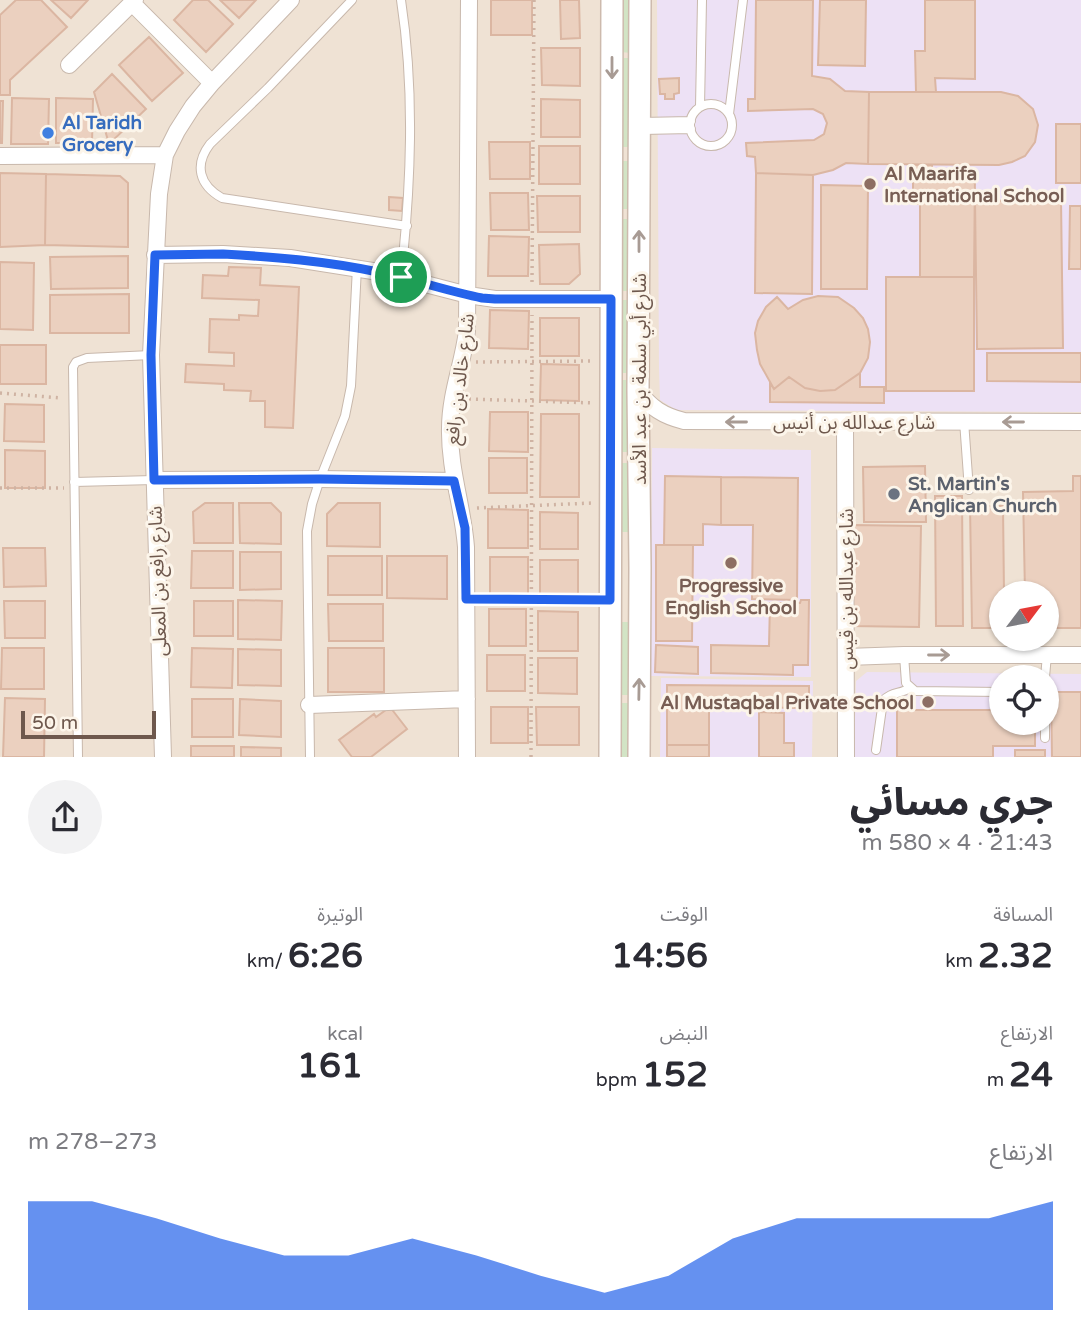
<!DOCTYPE html>
<html lang="ar">
<head>
<meta charset="utf-8">
<style>
	body { margin:0; font-family:"Varela Round","Noto Sans Arabic",sans-serif; background:#f2f2f3; color:#2b2b33; direction:rtl; height:100vh; display:flex; flex-direction:column; font-size:26px; white-space:nowrap }
	* { box-sizing:border-box; margin:0 }
	p { font-size:23px; color:#7c7c81 }
	.icon { flex:none; width:38px; height:38px; fill:none; stroke:currentColor; stroke-width:2; stroke-linecap:round; stroke-linejoin:round }
	.map { position:relative; height:757px; overflow:hidden; direction:ltr }
	.details { display:flex; flex-direction:column; background:#fff; flex:1 }
	.details>* { flex:none }
	.needle { width:46px; rotate:58deg }
	.buttons { position:absolute; left:989px; top:581px; display:grid; gap:14px }
	.buttons a { display:grid; place-items:center; width:70px; height:70px; border-radius:50%; background:#fff; box-shadow:0 2px 5px #0004; font-size:35px }
	.scale { position:absolute; left:21px; bottom:18px; width:135px; box-sizing:border-box; padding-left:7px; border:4px solid #6e584d; border-top:0; font-size:19px; line-height:24px; white-space:nowrap; color:#6e584d; -webkit-text-stroke:5px #fcf5ea; paint-order:stroke }
	.pin { position:absolute; display:grid; place-items:center; width:60px; height:60px; color:#fff; margin:-30px; border:4px solid #fff; border-radius:50%; box-shadow:0 2px 7px #0007 }
	.round { display:grid; place-items:center; flex:none; width:74px; height:74px; border-radius:37px; background:#f2f2f3 }
	.headline { display:flex; align-items:center; justify-content:space-between; height:119px; padding:0 28px }
	h1 { font-size:38px; font-weight:800; line-height:52px }
	.figures { display:grid; grid-template-columns:repeat(3,1fr); gap:10px; height:119px; padding:7px 28px }
	.figures div { display:grid; align-content:center }
	.figures b { font-size:35px; font-weight:800 }
	.figures small { font-size:19px; font-weight:400 }
	.figures p { font-size:19px }
	.chart { height:196px; padding:14px 28px }
	.chart p { display:flex; justify-content:space-between }
	.chart svg { width:100%; height:126px; margin-top:7px; fill:#2563eb; opacity:.7 }
	.map>svg:first-child { display:block }
	.residential { fill:#efe2d4; fill-rule:evenodd }
	.education { fill:#ede1f5; fill-rule:evenodd }
	.green { fill:#d2e4c5 }
	.building { fill:#ebd0bf; stroke:#dbb6a2; stroke-width:2 }
	.lines { fill:none; stroke-linecap:round; stroke-linejoin:round }
	.lane-casing { stroke:#c8b8ac; stroke-width:10 }
	.street-casing { stroke:#c8b8ac; stroke-width:18 }
	.secondary-casing { stroke:#cdbaad; stroke-width:24 }
	.path { stroke:#cfb3a3; stroke-width:3.5; stroke-dasharray:2 5; stroke-linecap:butt }
	.lane { stroke:#fff; stroke-width:8 }
	.street { stroke:#fff; stroke-width:16 }
	.secondary { stroke:#fff; stroke-width:21 }
	.oneway { stroke:#a89b94 }
	.route-casing { stroke:#fff; stroke-width:14 }
	.route { stroke:#2563eb; stroke-width:9 }
	.shop-dot { fill:#3f7fe0; stroke:#fcf5ea; stroke-width:2.5 }
	.education-dot { fill:#8d6e63; stroke:#fcf5ea; stroke-width:2.5 }
	.worship-dot { fill:#6b7280; stroke:#fcf5ea; stroke-width:2.5 }
	.labels { text-anchor:middle; stroke-width:6; stroke-linejoin:round; paint-order:stroke }
	.shop-label { font-size:19px; font-weight:bold; fill:#366cbe; stroke:#fcf5ea; text-anchor:start }
	.education-label { font-size:19px; font-weight:bold; fill:#785e54; stroke:#fcf5ea; text-anchor:start }
	.street-label { font-size:19px; fill:#6e584d; stroke:#fcf5ea }
	.worship-label { font-size:19px; font-weight:bold; fill:#5b616d; stroke:#fcf5ea; text-anchor:start }
</style>
</head>
<body>
<div class="map">
<svg width="1081" height="757" viewBox="0 0 1081 757">
	<rect width="100%" height="100%" fill="#f9f0e4"/>
	<path class="residential" d="M0,0H1081V757H0ZM1001,593H1046V639H1001ZM1001,677H1046V723H1001Z"/>
	<path class="education" d="M657,0H1081V412L676,410L660,400L659,368Z
		M652,448L811,450V677L650,676Z
		M867,672L1081,674V757H854L856,681ZM1001,677H1046V723H1001Z
		M661,678L813,681L812,757H660Z"/>
	<path class="green" d="M622,0H631V53L621,52Z
		M622,58H631V147H621Z
		M621,161H631L630,209H621Z
		M620,219H630L629,291H619Z
		M620,300H630V373H620Z
		M620,380H630L629,452H619Z
		M620,463H630L629,532H619Z
		M619,622H628L629,695H620Z
		M619,703H628L629,757H620Z"/>
	<path class="building" d="M16,0H41L67,27L10,80V95H0V15Z
		M51,0H88L71,18Z
		M193,0H208L233,24L206,52L174,20Z
		M220,0H256L239,18Z
		M491,0H532V35H491Z
		M560,0H579L580,38L561,39Z
		M756,0H813L812,76L830,79L845,91L869,92L868,164L846,163L833,170L813,175L756,173L755,157L747,156L746,143L814,140L824,134L827,123L823,114L813,109L748,111V99H755Z
		M820,0H866L865,66L818,65Z
		M925,0H975V79L935,78L936,92H916L915,51H925Z
		M149,37L183,73L152,101L119,65Z
		M541,48H580V86L542,85Z
		M112,74L146,109L109,144L94,92Z
		M679,78V93L674,94V99H665V94H660L659,79Z
		M869,92H1001L1018,96L1033,109L1038,125L1035,142L1025,156L1012,162L999,165L868,164Z
		M12,98L49,99L48,144H11Z
		M56,98L93,99L92,143H56Z
		M541,99L580,100V137H541Z
		M0,101H3L2,143H0Z
		M1056,124H1081V183H1056Z
		M489,142H530V179H490Z
		M539,146H580V184H539Z
		M913,165H932V174H975L974,277H920V204H913Z
		M0,173L46,174L45,245L0,247Z
		M756,173L813,175L812,294L755,293Z
		M46,174L120,176L128,183V247L45,245Z
		M821,185L868,186L867,289H821Z
		M490,193H528L529,230H491Z
		M537,196H580V232H538Z
		M389,197L403,198L402,211L389,210Z
		M1061,200L1063,348L977,349L975,201Z
		M1070,206H1081V269H1069Z
		M489,236L529,237L528,276H488Z
		M579,244L580,274L569,284H540L539,245Z
		M128,256V288L51,289L50,257Z
		M0,262L34,263L33,330L0,329Z
		M229,267L261,268L260,285L299,287L293,428L265,427V401H250L251,391L224,390V384L185,382L186,364L234,366V353L209,352L210,319L239,320V315L258,316L259,300L202,298L203,275L228,276Z
		M886,277H974V391H886Z
		M129,294V333H50V295Z
		M818,296L838,297L854,308L863,318L868,329L870,342L868,358L860,373L835,390L820,391L805,388L789,377L774,389L760,364L757,350L755,333L758,321L766,307L777,297L788,309L803,300Z
		M490,310L529,311L528,349L489,348Z
		M540,318H579V356H540Z
		M0,345H46V384H0Z
		M987,353H1081V382L987,381Z
		M541,364L579,365V401L540,400Z
		M860,373V387H884V403L770,402V383L774,389L789,377L805,388L820,391L835,390Z
		M5,404L44,405V442L4,441Z
		M490,412H528V452L489,451Z
		M541,414H579V497H540Z
		M5,450L45,451V488H5Z
		M489,458H527V493H489Z
		M925,466L926,522H864L863,467Z
		M665,476L721,477V525L703,524V545H664Z
		M1073,476H1081V628H1046V593H1025L1023,492L1073,491Z
		M721,477L798,478L797,600L752,599L753,525H721Z
		M935,496H962L963,626H936Z
		M205,503H233V543H194L193,512Z
		M239,503H271L281,513V544L240,543Z
		M338,503H380V547L327,546V514Z
		M970,506H1003L1004,593H1001V628H972Z
		M488,509L528,510V548H488Z
		M540,512L578,513V549H540Z
		M852,525L921,526L919,627L851,626Z
		M656,545H693L692,641H656Z
		M3,548H45L46,586L4,587Z
		M192,551H233V588H191Z
		M240,552H281V589L240,590Z
		M328,556H382V595H328Z
		M387,556H447V599L387,598Z
		M490,557H528V595L490,594Z
		M540,560H578V598L540,597Z
		M238,600L282,601L281,640L238,639Z
		M801,600H809L808,665H793V675L711,673V645L769,646L770,603H800Z
		M4,601H45V638H5Z
		M194,601H233V636H194Z
		M328,604H383V641H329Z
		M489,609H526V646H489Z
		M538,611L578,612V651H538Z
		M656,645L698,647V674L655,672Z
		M2,648H44V689H1Z
		M192,648L233,649L232,688L191,687Z
		M328,648H384V692H328Z
		M238,649L281,650V686L238,685Z
		M487,655H525V691H487Z
		M538,658H577V694L538,693Z
		M667,685L809,686V708L709,707V745H667Z
		M1051,692H1081V757H1052Z
		M5,698L45,699L44,757H3Z
		M192,699H233V737H192Z
		M240,699L281,701V737L239,735Z
		M390,707L407,729L371,757H352L339,740L374,714L376,717Z
		M491,707H528V743H491Z
		M536,707H579V745H537Z
		M897,710H1001V723H1035V746H993V757H897Z
		M759,712L784,713V743H794V757H759Z
		M667,745H709V757H667Z
		M191,746H234V757H191Z
		M241,747L281,748V757H241Z
		M1015,750H1045V757H1015Z"/>
	<g class="lines">
		<g class="lane-casing">
			<path id="lane" d="M352,0L268,88L210,144C194,165 199,185 222,198L407,226
				M401,0C415,92 411,185 401,277
				M690 125a21 21 0 1 1 42 0a21 21 0 1 1-42 0Z
				M700,107L702,0
				M729,114L743,0
				M641,122L691,121
				M642,130L691,129
				M964,421L969,490
				M74,482L154,480
				M904,655L906,683L915,691L1001,692
				M1045,677L1047,655
				M1045,723V738
				M876,750L883,701C890,692 901,694 910,688
				M78,757L73,367L76,362L87,358L151,355
				M310,757L307,531L312,504L320,479L345,416L351,386L357,267"/>
		</g>
		<g class="street-casing">
			<path id="street" d="M132,3L212,83
				M69,65L135,0
				M0,156L165,155
				M155,255L223,254L290,258L379,272L468,295L495,299H611
				M638,390C650,408 664,416 684,421L1081,422
				M845,422L846,757
				M154,480L320,479L455,481
				M847,657L904,655H1081
				M309,705L467,699
				M163,757L151,355L159,194L165,155L177,131L193,106L212,83L291,0
				M467,757L466,547C463,507 449,469 450,428C450,395 463,363 467,331L469,0"/>
		</g>
		<g class="secondary-casing">
			<path id="secondary" d="M610,757L612,0
				M639,757L640,568L638,390L640,0"/>
		</g>
		<path class="path" d="M532,282L534,0
			M476,362L594,361
			M0,393L61,398
			M469,399L594,403
			M0,488H64
			M477,508L592,503
			M483,599L594,600
			M531,757L532,315"/>
		<use href="#lane" class="lane"/>
		<use href="#street" class="street"/>
		<use href="#secondary" class="secondary"/>
	</g>
	<defs><path id="oneway-shaft" d="M-6 0H5M1.5-3L5.5 0L1.5 3" fill="none" stroke-width="1.6" stroke-linecap="round" stroke-linejoin="round" transform="scale(1.75)"/></defs>
	<g class="oneway">
		<use href="#oneway-shaft" transform="translate(612 68) rotate(90)"/>
		<use href="#oneway-shaft" transform="translate(639 241) rotate(-90)"/>
		<use href="#oneway-shaft" transform="translate(736 422) rotate(-180)"/>
		<use href="#oneway-shaft" transform="translate(1013 422) rotate(-180)"/>
		<use href="#oneway-shaft" transform="translate(939 655)"/>
		<use href="#oneway-shaft" transform="translate(639 689) rotate(-89)"/>
	</g>
	<g class="lines">
		<g class="route-casing">
			<path id="route" d="M223,254C275,257 326,261 378,272C413,279 447,291 482,298L495,299H611L610,600L466,599L465,528L454,481L320,479L154,480L151,355L155,255Z"/>
		</g>
		<use href="#route" class="route"/>
	</g>
	<circle class="shop-dot" cx="48" cy="133" r="7"/>
	<g class="education-dot">
		<circle cx="870" cy="184" r="7"/>
		<circle cx="731" cy="563" r="7"/>
		<circle cx="928" cy="702" r="7"/>
	</g>
	<circle class="worship-dot" cx="894" cy="494" r="7"/>
	<g class="labels">
		<g class="shop-label">
			<text x="62" y="129">Al Taridh<tspan x="62" dy="22">Grocery</tspan></text>
		</g>
		<g class="education-label">
			<text x="884" y="180">Al Maarifa<tspan x="884" dy="22">International School</tspan></text>
			<text x="731" y="592" text-anchor="middle">Progressive<tspan x="731" dy="22">English School</tspan></text>
			<text x="914" y="709" text-anchor="end">Al Mustaqbal Private School</text>
		</g>
		<g class="street-label">
			<text transform="translate(459 379) rotate(-83)" y="7">شارع خالد بن رافع</text>
			<text transform="translate(639 379) rotate(-90)" y="7">شارع أبي سلمة بن عبد الأسد</text>
			<text x="854" y="429">شارع عبدالله بن أنيس</text>
			<text transform="translate(157 581) rotate(-92)" y="7">شارع رافع بن المعلى</text>
			<text transform="translate(846 589) rotate(-90)" y="7">شارع عبدالله بن قيس</text>
		</g>
		<g class="worship-label">
			<text x="908" y="490">St. Martin's<tspan x="908" dy="22">Anglican Church</tspan></text>
		</g>
	</g>
</svg>
<div class="buttons">
<a><svg class="needle" viewBox="-14 -14 28 28"><path d="M0-13l5 13h-10z" fill="#e53935"/><path d="M0 13l5-13h-10z" fill="#7c7c81"/></svg></a>
<a><svg class="icon" aria-label="locate" viewBox="0 0 24 24"><circle cx="12" cy="12" r="6"/><path d="M12 2v4M12 18v4M2 12h4M18 12h4"/></svg></a>
</div>
<div class="scale">50 m</div>
<div class="pin" style="left:401px;top:277px;background:#1e9e55"><svg class="icon" aria-label="arrive" viewBox="0 0 24 24"><path d="M6 21V4h12l-3 4 3 4H6"/></svg></div>
</div>
<section class="details">
<div class="headline"><div><h1>جري مسائي</h1><p>21:43 · 4 × 580 m</p></div><a class="round"><svg class="icon" aria-label="share" viewBox="0 0 24 24"><path d="M12 15V3M7 8l5-5 5 5M5 13v7h14v-7"/></svg></a></div>
<div class="figures">
<div><p>المسافة</p><b>2.32<small> km</small></b></div>
<div><p>الوقت</p><b>14:56</b></div>
<div><p>الوتيرة</p><b>6:26<small> /km</small></b></div>
</div>
<div class="figures">
<div><p>الارتفاع</p><b>24<small> m</small></b></div>
<div><p>النبض</p><b>152<small> bpm</small></b></div>
<div><p>kcal</p><b>161</b></div>
</div>
<div class="chart"><p><span>الارتفاع</span>273–278 m</p>
<svg viewBox="0 0 160 44" preserveAspectRatio="none"><path d="M0 44V6L10 6L20 12L30 19L40 25L50 25L60 19L70 25L80 32L90 38L100 32L110 19L120 12L130 12L140 12L150 12L160 6V44z"/></svg>
</div>
</section>
</body>
</html>
